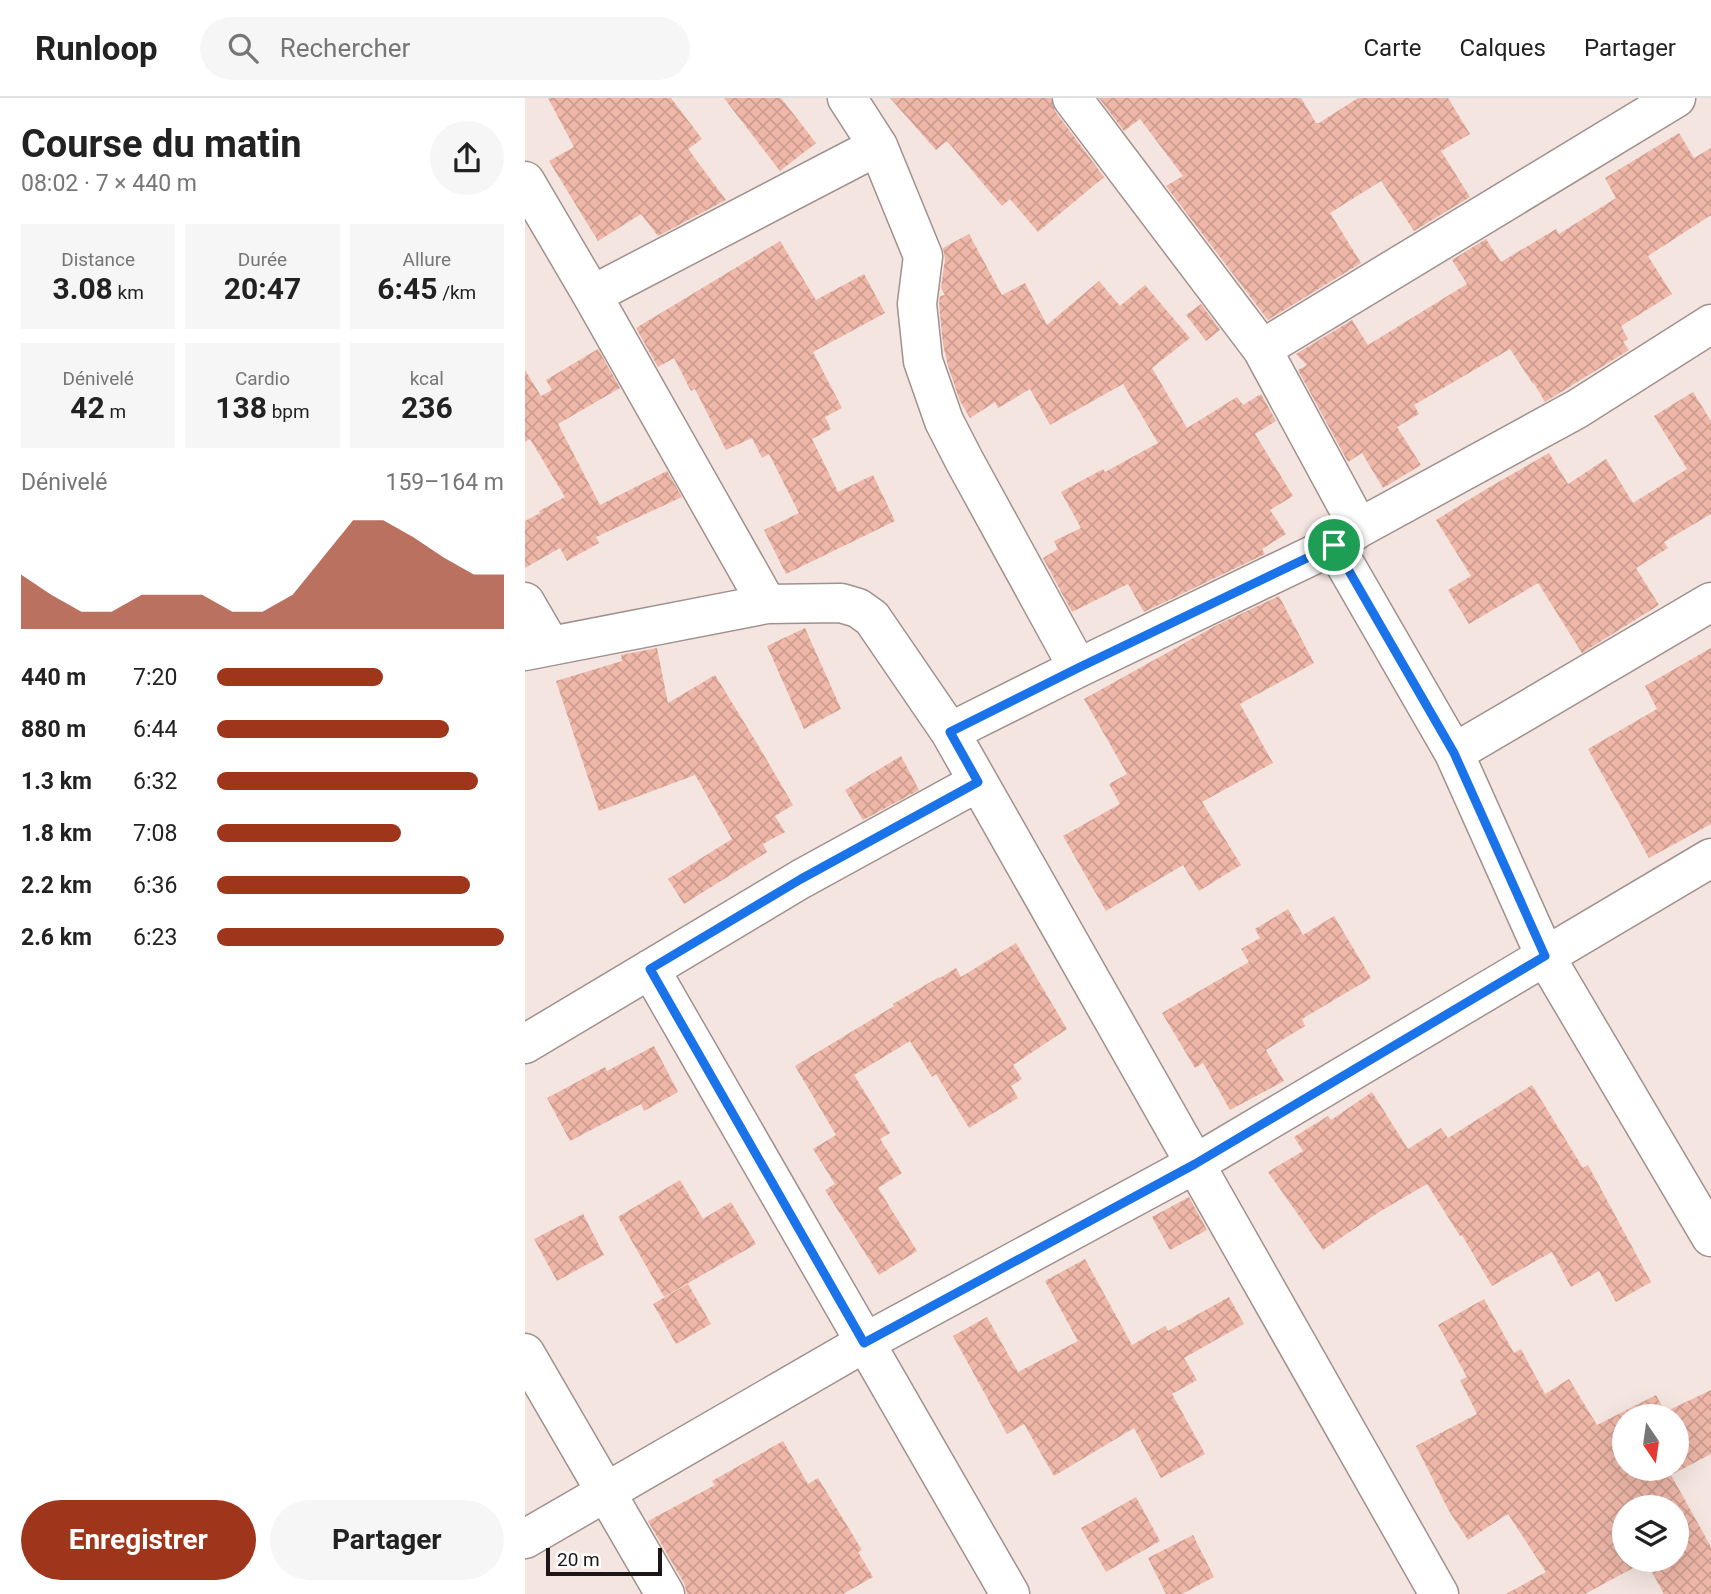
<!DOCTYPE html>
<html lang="fr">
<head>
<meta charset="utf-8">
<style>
	body { margin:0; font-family:Roboto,sans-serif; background:#f6f6f6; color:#222; height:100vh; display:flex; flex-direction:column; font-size:26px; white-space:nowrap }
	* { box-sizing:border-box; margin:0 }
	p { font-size:23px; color:#767676 }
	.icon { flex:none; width:38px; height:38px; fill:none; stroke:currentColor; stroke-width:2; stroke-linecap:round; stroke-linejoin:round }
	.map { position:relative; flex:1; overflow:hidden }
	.side { display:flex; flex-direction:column; background:#fff; width:525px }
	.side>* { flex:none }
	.needle { width:46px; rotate:167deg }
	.fabs { position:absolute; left:1087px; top:1306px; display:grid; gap:14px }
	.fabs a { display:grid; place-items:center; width:77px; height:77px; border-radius:50%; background:#fff; box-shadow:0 7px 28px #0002; font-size:35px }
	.scale { position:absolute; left:21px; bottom:18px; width:116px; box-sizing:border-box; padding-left:7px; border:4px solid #1c1716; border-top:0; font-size:19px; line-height:24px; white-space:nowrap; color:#1c1716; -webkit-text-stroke:5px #fff; paint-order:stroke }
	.pin { position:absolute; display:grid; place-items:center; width:60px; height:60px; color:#fff; margin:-30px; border:4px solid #fff; border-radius:50%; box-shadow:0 2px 7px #0007 }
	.round { display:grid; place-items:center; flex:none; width:74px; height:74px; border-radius:37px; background:#f6f6f6 }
	.overview { display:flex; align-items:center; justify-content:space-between; height:119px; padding:0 21px }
	h1 { font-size:38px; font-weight:700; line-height:52px }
	.stats { display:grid; grid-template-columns:repeat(3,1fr); gap:10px; height:119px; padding:7px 21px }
	.stats div { display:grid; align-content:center; border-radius:0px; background:#f6f6f6; text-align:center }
	.stats b { font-size:30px; font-weight:700 }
	.stats small { font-size:19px; font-weight:400 }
	.stats p { font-size:19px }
	.chart { height:196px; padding:14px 21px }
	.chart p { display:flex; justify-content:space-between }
	.chart svg { width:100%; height:126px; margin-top:7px; fill:#9f361c; opacity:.7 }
	.cta { display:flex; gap:14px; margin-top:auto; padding:14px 21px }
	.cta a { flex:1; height:80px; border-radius:42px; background:#9f361c; color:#fff; font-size:28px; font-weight:700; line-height:80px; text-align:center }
	.cta a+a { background:#f6f6f6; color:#222 }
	ul { padding:0 21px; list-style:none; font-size:23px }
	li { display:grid; grid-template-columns:112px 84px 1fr; align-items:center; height:52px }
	li i { height:18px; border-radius:9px; background:#9f361c }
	header { display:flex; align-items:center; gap:42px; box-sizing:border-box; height:98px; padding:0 35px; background:#fff; border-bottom:2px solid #e0e0e0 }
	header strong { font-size:33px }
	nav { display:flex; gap:38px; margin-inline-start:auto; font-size:24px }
	.search { width:490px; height:63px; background:#f6f6f6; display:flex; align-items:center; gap:18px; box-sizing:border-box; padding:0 24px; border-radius:38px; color:#767676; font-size:26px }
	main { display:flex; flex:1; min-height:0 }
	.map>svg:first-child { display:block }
	.building { fill:url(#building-cross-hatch); fill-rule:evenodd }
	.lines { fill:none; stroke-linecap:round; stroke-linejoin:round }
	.minor-casing { stroke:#a0918e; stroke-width:41 }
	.minor { stroke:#fff; stroke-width:38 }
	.route-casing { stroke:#fff; stroke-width:14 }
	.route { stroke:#1a73e8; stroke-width:9 }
</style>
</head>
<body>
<header>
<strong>Runloop</strong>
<div class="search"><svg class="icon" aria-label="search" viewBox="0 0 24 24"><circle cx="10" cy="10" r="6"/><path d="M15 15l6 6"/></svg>Rechercher</div>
<nav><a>Carte</a><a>Calques</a><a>Partager</a></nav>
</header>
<main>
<section class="side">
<div class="overview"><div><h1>Course du matin</h1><p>08:02 · 7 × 440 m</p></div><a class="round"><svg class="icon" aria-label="share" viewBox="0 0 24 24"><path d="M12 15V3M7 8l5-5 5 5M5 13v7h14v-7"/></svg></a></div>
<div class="stats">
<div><p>Distance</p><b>3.08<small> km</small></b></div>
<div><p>Durée</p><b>20:47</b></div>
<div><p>Allure</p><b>6:45<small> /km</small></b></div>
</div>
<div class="stats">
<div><p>Dénivelé</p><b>42<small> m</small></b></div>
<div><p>Cardio</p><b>138<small> bpm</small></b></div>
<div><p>kcal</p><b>236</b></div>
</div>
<div class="chart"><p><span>Dénivelé</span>159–164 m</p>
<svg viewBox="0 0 160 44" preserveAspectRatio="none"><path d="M0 44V25L10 32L20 38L30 38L40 32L50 32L60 32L70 38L80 38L90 32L100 19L110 6L120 6L130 12L140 19L150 25L160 25V44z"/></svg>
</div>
<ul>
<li><b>440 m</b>7:20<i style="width:58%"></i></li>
<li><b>880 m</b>6:44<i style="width:81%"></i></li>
<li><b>1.3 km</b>6:32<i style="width:91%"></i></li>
<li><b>1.8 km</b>7:08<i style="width:64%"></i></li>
<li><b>2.2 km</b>6:36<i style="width:88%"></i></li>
<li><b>2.6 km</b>6:23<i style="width:100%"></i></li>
</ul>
<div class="cta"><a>Enregistrer</a><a>Partager</a></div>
</section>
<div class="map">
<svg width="1186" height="1496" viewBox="0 0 1186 1496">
	<defs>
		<pattern id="building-cross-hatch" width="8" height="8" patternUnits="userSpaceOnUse" patternTransform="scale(1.75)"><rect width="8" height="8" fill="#eeb7a8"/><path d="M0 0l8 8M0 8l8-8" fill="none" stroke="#cc9d90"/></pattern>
	</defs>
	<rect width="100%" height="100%" fill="#f4e5e0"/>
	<path class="building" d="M23,0H146L177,41L163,51L201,102L133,138L116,116L73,143L24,63L49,49Z
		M199,0H256L291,45L255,73Z
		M365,0H526L530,13L579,79L513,134L485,101L477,108L422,43L411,52Z
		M574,0H776L791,25H794L833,0H923L945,36L916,53L945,99L889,133L856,83L805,115L836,165L743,222L641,88L658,78L615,21L599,33Z
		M1154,35L1169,60L1186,50V117L1123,158L1147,196L1096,228L1103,241L1098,244L1104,252L1020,304L1009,285L1008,286L985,251L889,307L894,316L872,329L896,367L858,390L837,355L823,364L773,272L782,267L771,256L827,222L843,247L942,186L927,162L961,141L976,164L1031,131L1034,136L1091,100L1080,80Z
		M444,136L477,197L500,185L522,227L574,183L595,208L620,187L665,240L627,270L662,330L712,299L718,307L736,296L751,323L730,336L768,398L745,412L761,436L737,451L740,456L619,514L603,486L547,514L518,460L533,451L529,443L556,430L536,394L578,371L580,374L633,345L598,286L525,327L505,291L473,310L470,304L445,320L435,303L423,268L418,246L414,206L415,198L420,197L416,190L420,161L418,150Z
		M255,143L291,202L339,176L360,215L288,254L317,310L300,319L306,331L287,341L313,394L348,377L370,423L261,476L239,432L274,415L244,356L237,360L227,340L201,352L170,291L166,293L149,260L133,269L111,230Z
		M676,206L695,232L681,243L661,217Z
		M73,251L95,290L33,326L75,407L142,373L157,399L71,439L74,445L42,463L35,450L0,470V423L15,415L14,413L40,399L5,341L0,344V272L16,298L27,292L21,282Z
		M1168,294L1186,323V416L1139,444L1143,450L1111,470L1134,507L1057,555L1013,485L944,526L923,492L946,478L911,422L963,390L1024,355L1043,386L1081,361L1108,405L1162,371L1129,318Z
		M754,498L789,565L715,606L748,665L677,704L716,767L674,793L658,767L581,813L538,738L595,706L584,686L602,676L559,601L692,527Z
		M280,530L316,611L279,631L242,548Z
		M132,550L143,605L190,577L233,647L268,707L250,718L260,734L238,746L242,754L159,806L143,781L207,741L170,677L74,713L31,583L97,563L96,557Z
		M1186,550V726L1124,760L1063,651L1132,611L1120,588Z
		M376,658L394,692L338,722L320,692Z
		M763,811L778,837L809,818L846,880L777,921L780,928L741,952L759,983L705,1012L678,965L670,970L637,915L724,864L716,851L735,840L730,831Z
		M491,845L542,931L488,967L497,981L486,988L493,1000L444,1030L411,976L407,979L385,943L329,977L365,1035L355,1041L377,1075L353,1090L392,1153L354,1177L300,1092L310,1086L288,1051L311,1037L270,968L369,908L368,906L414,879L415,880L431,870L436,879Z
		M129,948L153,994L119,1013L116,1006L45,1043L22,1000L80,969L82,973Z
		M1007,987L1058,1070L1063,1067L1126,1184L1091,1204L1074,1173L1046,1189L1027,1154L967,1188L937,1137L935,1138L902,1086L854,1114L798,1152L743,1074L778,1053L769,1039L803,1018L806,1022L847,994L883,1051L916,1030L923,1040Z
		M155,1082L178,1121L206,1104L231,1146L139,1199L93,1119Z
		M664,1099L682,1132L645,1152L627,1119Z
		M58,1116L79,1157L32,1183L9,1141Z
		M560,1161L607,1247L640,1228L643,1233L704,1199L719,1226L659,1260L672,1282L647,1296L680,1356L636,1380L609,1330L529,1378L499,1326L482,1336L428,1238L462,1219L493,1274L553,1243L520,1183Z
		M163,1186L186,1226L151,1246L128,1206Z
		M959,1201L989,1255L996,1251L1020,1296L1044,1281L1072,1327L1131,1297L1140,1314L1186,1292V1356L1146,1377L1186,1449V1496H1139L1121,1463L1060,1496H981L1021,1474L983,1416L943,1442L924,1413L891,1348L952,1316L935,1282L942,1279L913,1227ZM1099,1318H1152V1370H1099ZM1099,1409H1152V1461H1099Z
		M258,1343L283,1386L293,1380L337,1452L333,1454L348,1479L318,1496H162L159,1485L123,1423L190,1387L187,1383Z
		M611,1399L635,1443L581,1474L556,1430Z
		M668,1437L689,1479L657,1496H641L623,1460Z"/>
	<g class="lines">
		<g class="minor-casing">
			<path id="minor" d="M322,0L353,48L398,158L392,206L398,263L419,323L439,362L553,570
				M547,0L737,251L834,430
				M0,83L67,197L242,506
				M67,197L353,48
				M1186,226L1052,311L834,430L809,447L929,655L1020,858L1186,1139
				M737,251L1151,0
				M0,504L25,547
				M0,553L242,506L316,505L333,510L347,520L425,634L914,1496
				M425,634L553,570L809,447
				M929,655L1186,504
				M125,871L485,1496
				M0,946L276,781L453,684
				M0,1255L140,1496
				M0,1441L339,1245L670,1066L1186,760"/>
		</g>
		<use href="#minor" class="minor"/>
	</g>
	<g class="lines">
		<g class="route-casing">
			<path id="route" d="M809,447L929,655L1020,858L670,1066L339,1245L125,871L276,781L453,684L425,634L553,570Z"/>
		</g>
		<use href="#route" class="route"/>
	</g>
</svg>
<div class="fabs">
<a><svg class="needle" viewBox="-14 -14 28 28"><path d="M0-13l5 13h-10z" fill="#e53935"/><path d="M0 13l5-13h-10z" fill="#767676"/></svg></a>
<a><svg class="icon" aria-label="layers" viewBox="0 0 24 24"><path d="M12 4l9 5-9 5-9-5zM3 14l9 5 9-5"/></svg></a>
</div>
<div class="scale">20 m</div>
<div class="pin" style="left:809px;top:447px;background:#1e9e55"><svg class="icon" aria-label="arrive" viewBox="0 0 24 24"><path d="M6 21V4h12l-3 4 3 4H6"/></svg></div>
</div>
</main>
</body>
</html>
